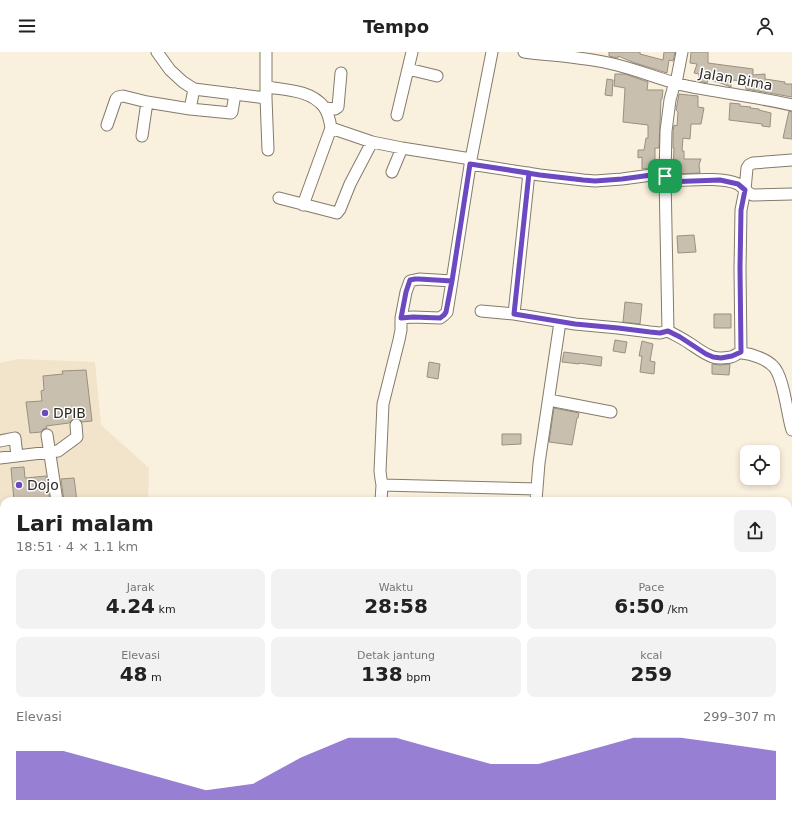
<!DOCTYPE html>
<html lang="id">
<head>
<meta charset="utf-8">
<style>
	body { margin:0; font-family:"DejaVu Sans",sans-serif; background:#f2f2f2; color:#222; height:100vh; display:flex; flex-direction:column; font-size:15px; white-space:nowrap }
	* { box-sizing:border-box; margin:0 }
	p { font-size:13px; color:#767676 }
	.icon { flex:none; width:22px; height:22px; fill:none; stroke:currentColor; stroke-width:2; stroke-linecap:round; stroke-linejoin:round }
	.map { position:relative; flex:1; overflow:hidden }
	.sheet { position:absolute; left:0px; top:445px; width:792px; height:324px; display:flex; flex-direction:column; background:#fff; border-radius:12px 12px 0 0; box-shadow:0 2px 6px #0003 }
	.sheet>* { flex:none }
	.fabs { position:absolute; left:740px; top:393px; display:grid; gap:8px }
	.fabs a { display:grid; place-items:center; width:40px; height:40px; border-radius:8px; background:#fff; box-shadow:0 2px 6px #0003; font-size:20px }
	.pin { position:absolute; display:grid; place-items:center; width:34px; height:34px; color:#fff; margin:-17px; border-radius:8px; box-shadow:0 2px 6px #0006 }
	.round { display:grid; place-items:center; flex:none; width:42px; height:42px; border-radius:8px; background:#f2f2f2 }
	.summary { display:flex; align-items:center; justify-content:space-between; height:68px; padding:0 16px }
	h1 { font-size:22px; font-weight:600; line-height:30px }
	.metrics { display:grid; grid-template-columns:repeat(3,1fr); gap:6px; height:68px; padding:4px 16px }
	.metrics div { display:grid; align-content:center; border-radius:8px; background:#f2f2f2; text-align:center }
	.metrics b { font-size:20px; font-weight:600 }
	.metrics small { font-size:11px; font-weight:400 }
	.metrics p { font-size:11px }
	.chart { height:112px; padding:8px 16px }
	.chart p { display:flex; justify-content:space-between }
	.chart svg { width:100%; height:72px; margin-top:4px; fill:#6c49c1; opacity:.7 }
	header { display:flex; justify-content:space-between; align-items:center; height:52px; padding:0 16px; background:#fff; font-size:18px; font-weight:600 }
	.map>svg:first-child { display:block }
	.built { fill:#f2e4cb }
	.building { fill:#c9bfae; stroke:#99907f }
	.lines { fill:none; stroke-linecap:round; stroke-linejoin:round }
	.minor-casing { stroke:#847b6b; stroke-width:13 }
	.minor { stroke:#fff; stroke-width:11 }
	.route-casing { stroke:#fff; stroke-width:8 }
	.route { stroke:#6c49c1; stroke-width:5 }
	.poi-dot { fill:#6c49c1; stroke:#fefefe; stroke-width:1.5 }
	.labels { text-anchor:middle; stroke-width:3; stroke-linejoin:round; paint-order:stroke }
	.street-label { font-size:14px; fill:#2d2923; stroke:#fefefe }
	.poi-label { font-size:14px; fill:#2d2923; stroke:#fefefe; text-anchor:start }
</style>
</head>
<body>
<header><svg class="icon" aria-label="menu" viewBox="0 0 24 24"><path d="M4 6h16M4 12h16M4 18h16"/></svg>Tempo<svg class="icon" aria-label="person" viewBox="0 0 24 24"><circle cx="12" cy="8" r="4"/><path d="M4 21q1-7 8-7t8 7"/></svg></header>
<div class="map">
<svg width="792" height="769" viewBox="0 0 792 769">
	<rect width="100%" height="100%" fill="#faf0de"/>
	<path class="built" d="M19,307L95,310L101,373L149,416L148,449H4V596H0V311Z"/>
	<path class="building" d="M609,0H640V2L663,8L664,0H675L673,9L669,8L667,21L635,11L618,4V6L609,4Z
		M691,0H708V11L753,17V23L765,22V27L785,30V32H792V45L746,37L745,29L731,28V35L718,30L708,28L707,31L698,29L699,22L694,21L697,12L690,11Z
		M615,22H625L648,30L647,38H663L662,47H661L659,96H655V111H658V115L642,117V105L638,106V98H644L646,86H648V73L623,70L625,36L614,34Z
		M607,27L613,28L612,44L605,43Z
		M679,42L698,44V55L704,56L701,72H691L690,87L683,86L682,99H684V107H701L699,113L700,121L673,122L674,96H673V80L674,73L677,74L678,60L676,58Z
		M730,51L740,52V54L751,55L750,56L759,57V58L771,61L770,75L762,74V72L729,68Z
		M789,59L792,60V87L783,86Z
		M694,183L696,200L678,201L677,184Z
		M625,250L642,252L640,272L623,270Z
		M714,262H731V276H714Z
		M615,288L627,290L625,301L613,299Z
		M642,289L653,292L650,309L655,310L654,322L640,320L642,304H639Z
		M564,300L602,305L601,314L579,311V312L562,310Z
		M429,310L440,312L438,327L427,325Z
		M712,312L720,313L730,312L729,323L712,322Z
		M86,318L92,369L82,370L79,367L75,366L72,368L69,371L46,374L47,376L43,377L41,380L30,381L26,350L42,349L41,339L44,338L43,324L63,322L62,319Z
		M554,356L579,361L578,366H577L572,393L549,390Z
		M502,382H521V392L502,393Z
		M24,415L25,426L46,424L50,449H14L11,416Z
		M74,426L77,449H64L61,427Z"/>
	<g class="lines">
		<g class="minor-casing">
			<path id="minor" d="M157,0L170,18L183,30L194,37L266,46
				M266,0V46L268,98
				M524,0C555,4 587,5 617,13C641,19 664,29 687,34C722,41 757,45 792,53
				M408,17L437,24
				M267,35C286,38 311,38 324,55C328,61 330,69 331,76L303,153
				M194,37L190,57L231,61L232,60L235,42
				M325,56L335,57L338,55L341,21
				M397,63L412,0
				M107,73L116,47L118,45L123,44L147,50L190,57
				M331,76L372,90L402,96L471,107
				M142,84L147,50
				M470,112L540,123L583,128L595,129L622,127L659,122L665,124
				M392,120L402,96
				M666,129C684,129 721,124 738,132C743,135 747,141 753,143L792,142
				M279,146L337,161L340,157L350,132L372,90
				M481,259L514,262L575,272L618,276L650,280L660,281L668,279L665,124L666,79L670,48L673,37L676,31L682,0
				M514,262L529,121
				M401,266L406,240L410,229L419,227L452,229
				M668,279C675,283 682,286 689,291C697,296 704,302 713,305C719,307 725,306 731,305C735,304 738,300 742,301C752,302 766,307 773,314C784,324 787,363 792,378
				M741,301L740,217L741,158L745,138L747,116L749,113L753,111L792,108
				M549,348L611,360
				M47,383L57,449
				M0,389L15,386L17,404
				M0,406L58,399L77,385L76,373
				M382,433L537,437
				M381,449L382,433L381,427L380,419L383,352L399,288L401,278V266L413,265L440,266L444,263L447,260L452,229L471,107L492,0
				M536,449L539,411L560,270
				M0,498H4
				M788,513L792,514
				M0,574H4
				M788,601L792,602
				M0,608H4
				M0,653H4
				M0,718H4
				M39,765L40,769
				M80,765L81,769
				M569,765V769
				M601,765V769
				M773,768H792
				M101,769L113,767L115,765
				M529,769V765
				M698,769L699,765
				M736,769V765"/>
		</g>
		<use href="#minor" class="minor"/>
	</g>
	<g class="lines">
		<g class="route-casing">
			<path id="route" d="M665,124L659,122L622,127L595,129L583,128L540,123L470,112L452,229L446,260L444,263L440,266L413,265L401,266L406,240L410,228L415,227H419L452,229L470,112L529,121L514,262L575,272L618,276L650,280L660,281L668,279L680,285L706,302L713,305L721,306L732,304L741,300L740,216L741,158L745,138L738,132L720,128L666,130L665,124"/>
		</g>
		<use href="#route" class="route"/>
	</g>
	<g class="poi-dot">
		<circle cx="45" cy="361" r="4"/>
		<circle cx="19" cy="433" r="4"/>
	</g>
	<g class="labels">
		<g class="street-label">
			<text transform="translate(736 27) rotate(10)" y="5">Jalan Bima</text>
		</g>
		<g class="poi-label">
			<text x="53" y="366">DPIB</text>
			<text x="27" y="438">Dojo</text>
		</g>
	</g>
</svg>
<div class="fabs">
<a><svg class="icon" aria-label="locate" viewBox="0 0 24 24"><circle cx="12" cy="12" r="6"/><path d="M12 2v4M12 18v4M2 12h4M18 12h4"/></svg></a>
</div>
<div class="pin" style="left:665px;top:124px;background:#1e9e55"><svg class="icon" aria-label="arrive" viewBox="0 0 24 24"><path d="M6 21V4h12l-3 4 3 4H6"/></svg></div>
<section class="sheet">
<div class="summary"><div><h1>Lari malam</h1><p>18:51 · 4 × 1.1 km</p></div><a class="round"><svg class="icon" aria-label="share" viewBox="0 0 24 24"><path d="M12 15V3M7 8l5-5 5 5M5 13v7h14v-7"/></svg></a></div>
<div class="metrics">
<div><p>Jarak</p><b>4.24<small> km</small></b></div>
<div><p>Waktu</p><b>28:58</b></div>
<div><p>Pace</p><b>6:50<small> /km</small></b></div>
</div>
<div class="metrics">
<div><p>Elevasi</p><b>48<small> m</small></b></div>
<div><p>Detak jantung</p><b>138<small> bpm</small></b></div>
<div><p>kcal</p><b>259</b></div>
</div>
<div class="chart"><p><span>Elevasi</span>299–307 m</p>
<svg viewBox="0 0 160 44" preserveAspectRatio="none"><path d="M0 44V14L10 14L20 22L30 30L40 38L50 34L60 18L70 6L80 6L90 14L100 22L110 22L120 14L130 6L140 6L150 10L160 14V44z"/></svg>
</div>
</section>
</div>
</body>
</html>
